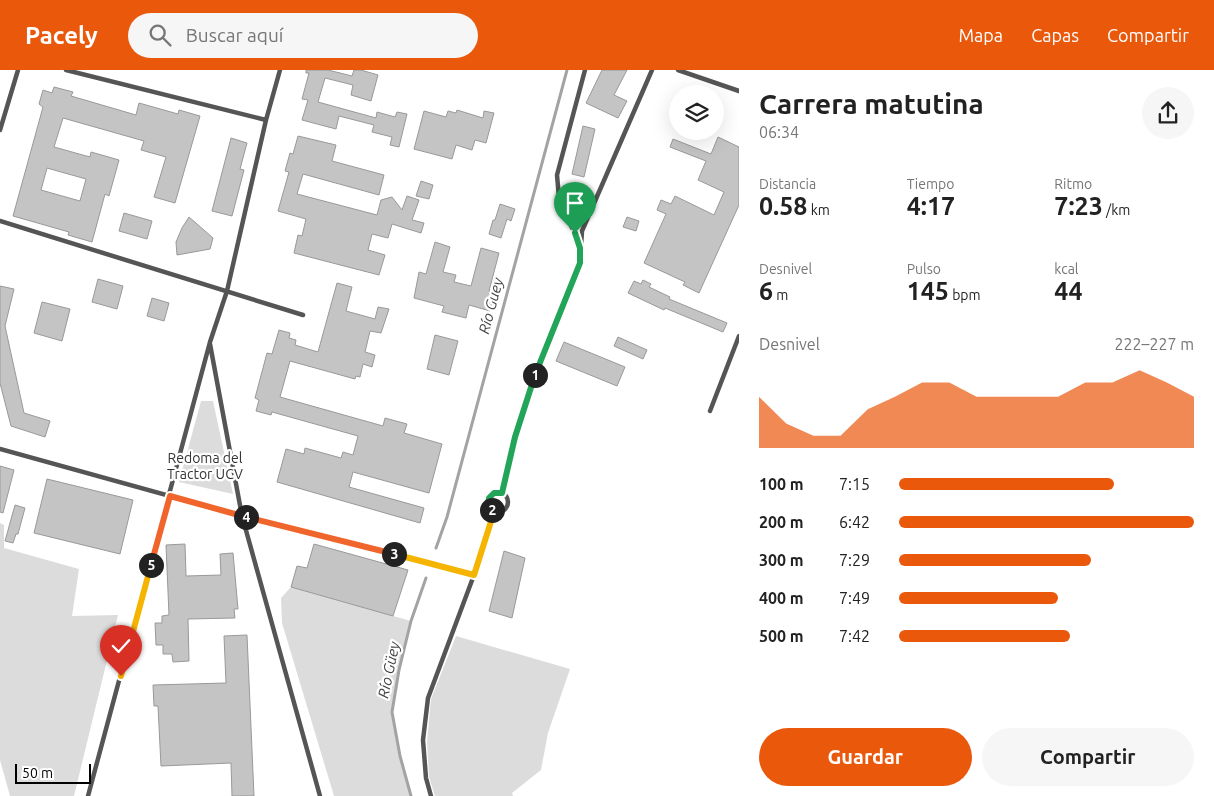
<!DOCTYPE html>
<html lang="es">
<head>
<meta charset="utf-8">
<style>
	body { margin:0; font-family:Ubuntu,sans-serif; background:#f6f6f6; color:#222; height:100vh; display:flex; flex-direction:column; font-size:19px; white-space:nowrap }
	* { box-sizing:border-box; margin:0 }
	p { font-size:16px; color:#767676 }
	.icon { flex:none; width:28px; height:28px; fill:none; stroke:currentColor; stroke-width:2; stroke-linecap:round; stroke-linejoin:round }
	.map { position:relative; flex:1; overflow:hidden }
	.drawer { display:flex; flex-direction:column; background:#fff; width:475px }
	.drawer>* { flex:none }
	.controls { position:absolute; left:669px; top:15px; display:grid; gap:10px }
	.controls a { display:grid; place-items:center; width:55px; height:55px; border-radius:50%; background:#fff; box-shadow:0 5px 20px #0002; font-size:25px }
	.scale { position:absolute; left:15px; bottom:12px; width:76px; box-sizing:border-box; padding-left:5px; border:2px solid #000; border-top:0; font-size:14px; line-height:18px; white-space:nowrap; color:#000; -webkit-text-stroke:4px #fff; paint-order:stroke }
	.pin { position:absolute; display:grid; place-items:center; width:42px; height:42px; color:#fff; margin:-51px -21px; border-radius:50% 50% 50% 0; rotate:-45deg; box-shadow:0 0 5px #0007 }
	.pin .icon { rotate:45deg }
	.km { position:absolute; width:25px; height:25px; margin:-12px; border-radius:50%; background:#222; color:#fff; font-size:14px; line-height:25px; text-align:center }
	.round { display:grid; place-items:center; flex:none; width:52px; height:52px; border-radius:26px; background:#f6f6f6 }
	.headline { display:flex; align-items:center; justify-content:space-between; height:85px; padding:0 20px }
	h1 { font-size:28px; font-weight:700; line-height:38px }
	.figures { display:grid; grid-template-columns:repeat(3,1fr); gap:8px; height:85px; padding:5px 20px }
	.figures div { display:grid; align-content:center }
	.figures b { font-size:25px; font-weight:700 }
	.figures small { font-size:14px; font-weight:400 }
	.figures p { font-size:14px }
	.chart { height:140px; padding:10px 20px }
	.chart p { display:flex; justify-content:space-between }
	.chart svg { width:100%; height:90px; margin-top:5px; fill:#ea580c; opacity:.7 }
	.primary-button { display:flex; gap:10px; margin-top:auto; padding:10px 20px }
	.primary-button a { flex:1; height:58px; border-radius:30px; background:#ea580c; color:#fff; font-size:20px; font-weight:700; line-height:58px; text-align:center }
	.primary-button a+a { background:#f6f6f6; color:#222 }
	ul { padding:0 20px; list-style:none; font-size:16px }
	li { display:grid; grid-template-columns:80px 60px 1fr; align-items:center; height:38px }
	li i { height:12px; border-radius:6px; background:#ea580c }
	header { display:flex; align-items:center; gap:30px; box-sizing:border-box; height:70px; padding:0 25px; background:#ea580c; color:#fff }
	header strong { font-size:24px }
	nav { display:flex; gap:28px; margin-inline-start:auto; font-size:18px }
	.search { width:350px; height:45px; background:#f6f6f6; display:flex; align-items:center; gap:12px; box-sizing:border-box; padding:0 18px; border-radius:28px; color:#767676; font-size:19px }
	main { display:flex; flex:1; min-height:0 }
	.map>svg:first-child { display:block }
	.green { fill:#dcdcdc }
	.lines { fill:none; stroke-linecap:round; stroke-linejoin:round }
	.stream { stroke:#a3a3a3; stroke-width:3 }
	.building { fill:#c4c4c4; stroke:#999; fill-rule:evenodd }
	.service { stroke:#555; stroke-width:4.5 }
	.split-1-casing { stroke:#fff; stroke-width:10 }
	.split-2-casing { stroke:#fff; stroke-width:10 }
	.split-3-casing { stroke:#fff; stroke-width:10 }
	.split-4-casing { stroke:#fff; stroke-width:10 }
	.split-5-casing { stroke:#fff; stroke-width:10 }
	.split-6-casing { stroke:#fff; stroke-width:10 }
	.split-1 { stroke:#22a559; stroke-width:6 }
	.split-2 { stroke:#22a559; stroke-width:6 }
	.split-3 { stroke:#f5b400; stroke-width:6 }
	.split-4 { stroke:#f0652b; stroke-width:6 }
	.split-5 { stroke:#f0652b; stroke-width:6 }
	.split-6 { stroke:#f5b400; stroke-width:6 }
	.labels { text-anchor:middle; stroke-width:4.5; stroke-linejoin:round; paint-order:stroke }
	.park-label { font-size:14px; fill:#333; stroke:#fff }
	.water-label { font-size:15px; font-style:italic; fill:#444; stroke:#fff }
</style>
</head>
<body>
<header>
<strong>Pacely</strong>
<div class="search"><svg class="icon" aria-label="search" viewBox="0 0 24 24"><circle cx="10" cy="10" r="6"/><path d="M15 15l6 6"/></svg>Buscar aquí</div>
<nav><a>Mapa</a><a>Capas</a><a>Compartir</a></nav>
</header>
<main>
<div class="map">
<svg width="739" height="726" viewBox="0 0 739 726">
	<rect width="100%" height="100%" fill="#fff"/>
	<path class="green" d="M201,331H213L233,424L179,412Z
		M0,453L4,455V478L79,499L72,546L118,545L74,726H10L0,690Z
		M291,517L411,551L399,600L392,642L400,686L411,726H334L282,553L281,528Z
		M456,566L570,599L548,663L541,700L512,723L513,726H435L429,707L427,671L431,629Z"/>
	<g class="lines">
		<path class="stream" d="M436,478L447,447L567,0
			M411,726L400,686L392,642L399,600L411,551L426,508"/>
	</g>
	<path class="building" d="M306,0H328L352,6L354,0H361L378,5L371,31L351,25L353,15L325,8L318,32L376,48L377,42L395,47L397,42L407,44L399,77L390,75L392,67L372,62L374,55L339,46L336,59L302,50L308,30L302,29L309,3H306Z
		M602,0H627L614,25L627,31L618,48L586,33Z
		M54,17L73,22L71,26L136,45L139,33L178,44L179,40L200,46L175,133L154,127L166,87L141,80L144,71L63,48L54,77L90,87L91,82L119,90L109,126L105,124L92,172L68,165L69,162L13,146L43,37L39,34L43,20L52,23ZM47,98L86,109L80,131L41,120Z
		M457,40L483,48L484,41L494,43L486,73L475,70L472,80L456,75L452,89L414,79L424,41L446,47L448,41L456,43Z
		M583,56L595,59L584,107L572,104Z
		M298,66L336,75L332,91L384,105L379,125L303,104L297,124L377,145L381,130L392,127L402,140L407,126L419,130L412,150L424,153L421,163L392,154L388,168L372,164L368,180L385,185L379,205L294,183L298,165L302,166L306,149L278,141L289,102L285,101L290,83L293,84Z
		M718,67L739,77V135L699,223L683,215L685,212L644,193L666,144L657,140L661,130L671,134L675,126L714,145L724,122L698,110L706,91L670,77L673,69L711,84Z
		M231,68L247,73L240,99L244,100L232,146L212,141Z
		M421,111L433,115L429,129L416,126Z
		M500,134L515,139L511,151L507,149L501,168L489,164L493,150H495Z
		M124,143L152,151L147,169L119,161Z
		M189,147L213,168L210,179L177,185L176,172L182,158Z
		M627,147L639,151L636,161L623,157Z
		M435,172L450,177L443,202L456,205L454,212L471,216L481,178L499,183L489,221L495,222L490,241L469,235L466,248L442,242L444,236L414,228L419,202L426,204Z
		M98,209L123,216L117,239L92,232Z
		M643,210L651,214L649,217L670,227L669,229L727,253L723,262L665,238L664,240L628,223L634,211L641,214Z
		M337,213L352,217L346,241L375,249L378,237L389,239L381,263L370,261L365,282L375,285L372,297L363,294L360,307L356,306L355,309L290,291L280,327L383,356L385,348L407,354L404,363L442,374L429,423L353,402L349,417L424,438L420,453L277,412L286,379L304,384L305,378L341,388L343,382L353,385L358,366L272,342L271,345L256,341L259,330L255,328L267,283L272,284L279,260L290,263L289,268L296,270L295,275L318,282Z
		M0,216L14,219L5,256L24,343L50,351L45,367L11,356L0,313Z
		M152,228L169,233L164,251L147,246Z
		M42,232L70,239L62,271L34,263Z
		M435,265L458,271L449,305L427,299Z
		M618,267L647,280L643,289L614,276Z
		M564,272L625,297L617,316L556,291Z
		M0,396L14,400L3,443L0,442Z
		M47,409L133,430L120,484L34,463Z
		M15,435L25,438L18,464H16L13,473L5,471Z
		M185,474L186,506L221,505L220,484L233,483L238,539H234L235,548L188,549L189,591L173,592L172,584H163V575H156L155,553H162V546L169,545L166,475Z
		M314,474L408,500L393,546L291,517L297,496L307,498Z
		M504,481L525,488L512,548L489,541Z
		M247,565L254,726H232L231,693L161,696L158,636H154L153,615L226,613L224,566Z"/>
	<g class="lines">
		<path class="service" d="M66,0L266,50
			M678,0L739,21
			M0,60L18,0
			M0,151L303,245
			M579,174L575,163L564,143L559,128L557,105L585,0
			M210,274L242,446L320,726
			M710,341L739,266
			M0,379L242,446L474,505
			M488 432a10 10 0 1 1 20 0a10 10 0 1 1-20 0Z
			M503,423L515,367L529,319L580,193L582,161L652,0
			M88,726L210,272L227,221L266,50L280,0
			M431,726L426,708L423,670L428,628L474,505L494,442"/>
	</g>
	<g class="lines">
		<g class="split-1-casing">
			<path id="split-1" d="M535,305L580,193V178L575,163"/>
		</g>
		<g class="split-2-casing">
			<path id="split-2" d="M492,440L488,436L489,428L494,423H502L515,367L535,305"/>
		</g>
		<g class="split-3-casing">
			<path id="split-3" d="M394,484L474,505L494,442L492,440"/>
		</g>
		<g class="split-4-casing">
			<path id="split-4" d="M246,447L394,484"/>
		</g>
		<g class="split-5-casing">
			<path id="split-5" d="M151,495L170,426L246,447"/>
		</g>
		<g class="split-6-casing">
			<path id="split-6" d="M121,606L151,495"/>
		</g>
		<use href="#split-1" class="split-1"/>
		<use href="#split-2" class="split-2"/>
		<use href="#split-3" class="split-3"/>
		<use href="#split-4" class="split-4"/>
		<use href="#split-5" class="split-5"/>
		<use href="#split-6" class="split-6"/>
	</g>
	<g class="labels">
		<g class="park-label">
			<text x="205" y="393">Redoma del<tspan x="205" dy="16">Tractor UCV</tspan></text>
		</g>
		<g class="water-label">
			<text transform="translate(491 236) rotate(-75)" y="5">Río Guey</text>
			<text transform="translate(389 600) rotate(-78)" y="5">Río Güey</text>
		</g>
	</g>
</svg>
<div class="controls">
<a><svg class="icon" aria-label="layers" viewBox="0 0 24 24"><path d="M12 4l9 5-9 5-9-5zM3 14l9 5 9-5"/></svg></a>
</div>
<div class="scale">50 m</div>
<div class="pin" style="left:575px;top:163px;background:#1e9e55"><svg class="icon" aria-label="arrive" viewBox="0 0 24 24"><path d="M6 21V4h12l-3 4 3 4H6"/></svg></div>
<div class="pin" style="left:121px;top:606px;background:#d93025"><svg class="icon" aria-label="check" viewBox="0 0 24 24"><path d="M5 12l5 5 9-10"/></svg></div>
<b class="km" style="left:535px;top:305px">1</b>
<b class="km" style="left:492px;top:440px">2</b>
<b class="km" style="left:394px;top:484px">3</b>
<b class="km" style="left:246px;top:447px">4</b>
<b class="km" style="left:151px;top:495px">5</b>
</div>
<section class="drawer">
<div class="headline"><div><h1>Carrera matutina</h1><p>06:34</p></div><a class="round"><svg class="icon" aria-label="share" viewBox="0 0 24 24"><path d="M12 15V3M7 8l5-5 5 5M5 13v7h14v-7"/></svg></a></div>
<div class="figures">
<div><p>Distancia</p><b>0.58<small> km</small></b></div>
<div><p>Tiempo</p><b>4:17</b></div>
<div><p>Ritmo</p><b>7:23<small> /km</small></b></div>
</div>
<div class="figures">
<div><p>Desnivel</p><b>6<small> m</small></b></div>
<div><p>Pulso</p><b>145<small> bpm</small></b></div>
<div><p>kcal</p><b>44</b></div>
</div>
<div class="chart"><p><span>Desnivel</span>222–227 m</p>
<svg viewBox="0 0 160 44" preserveAspectRatio="none"><path d="M0 44V19L10 32L20 38L30 38L40 25L50 19L60 12L70 12L80 19L90 19L100 19L110 19L120 12L130 12L140 6L150 12L160 19V44z"/></svg>
</div>
<ul>
<li><b>100 m</b>7:15<i style="width:73%"></i></li>
<li><b>200 m</b>6:42<i style="width:100%"></i></li>
<li><b>300 m</b>7:29<i style="width:65%"></i></li>
<li><b>400 m</b>7:49<i style="width:54%"></i></li>
<li><b>500 m</b>7:42<i style="width:58%"></i></li>
</ul>
<div class="primary-button"><a>Guardar</a><a>Compartir</a></div>
</section>
</main>
</body>
</html>
